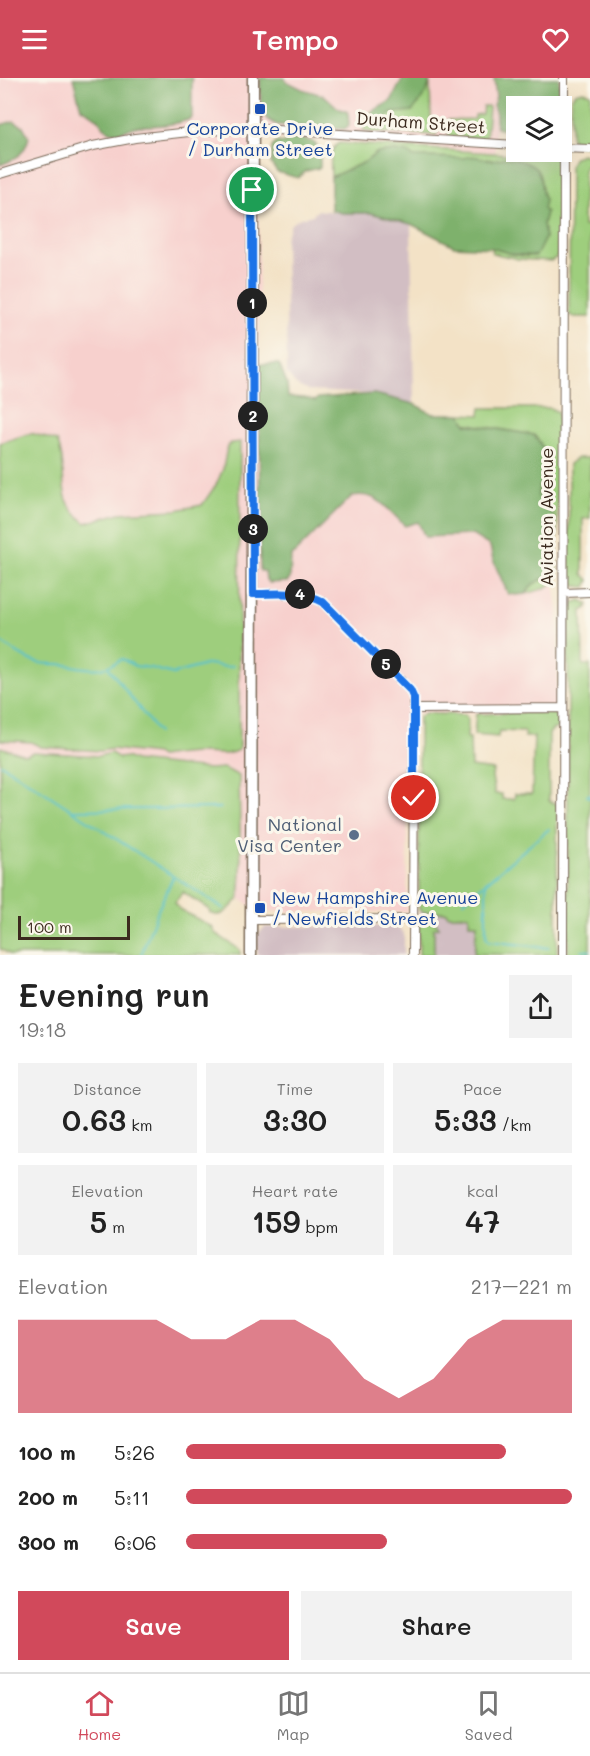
<!DOCTYPE html>
<html lang="en">
<head>
<meta charset="utf-8">
<style>
	body { margin:0; font-family:Mali,sans-serif; background:#f2f2f2; color:#222; height:100vh; display:flex; flex-direction:column; font-size:22px; white-space:nowrap }
	* { box-sizing:border-box; margin:0 }
	p { font-size:20px; color:#767676 }
	.icon { flex:none; width:33px; height:33px; fill:none; stroke:currentColor; stroke-width:2; stroke-linecap:round; stroke-linejoin:round }
	.map { position:relative; height:877px; overflow:hidden }
	.details { display:flex; flex-direction:column; background:#fff; flex:1 }
	.details>* { flex:none }
	.controls { position:absolute; left:506px; top:18px; display:grid; gap:12px }
	.controls a { display:grid; place-items:center; width:66px; height:66px; border-radius:0px; background:#fff; box-shadow:0 6px 24px #0002; font-size:30px }
	.scale { position:absolute; left:18px; bottom:15px; width:112px; box-sizing:border-box; padding-left:6px; border:3px solid #3b2a1e; border-top:0; font-size:16px; line-height:21px; white-space:nowrap; color:#3b2a1e; -webkit-text-stroke:4px #fbf7ec; paint-order:stroke }
	.pin { position:absolute; display:grid; place-items:center; width:51px; height:51px; color:#fff; margin:-26px; border:3px solid #fff; border-radius:50%; box-shadow:0 2px 6px #0007 }
	.km { position:absolute; width:30px; height:30px; margin:-15px; border-radius:50%; background:#222; color:#fff; font-size:16px; line-height:30px; text-align:center }
	.round { display:grid; place-items:center; flex:none; width:63px; height:63px; border-radius:0px; background:#f2f2f2 }
	.summary { display:flex; align-items:center; justify-content:space-between; height:102px; padding:0 18px }
	h1 { font-size:33px; font-weight:600; line-height:45px }
	.stats { display:grid; grid-template-columns:repeat(3,1fr); gap:9px; height:102px; padding:6px 18px }
	.stats div { display:grid; align-content:center; border-radius:0px; background:#f2f2f2; text-align:center }
	.stats b { font-size:30px; font-weight:600 }
	.stats small { font-size:16px; font-weight:400 }
	.stats p { font-size:16px }
	.chart { height:168px; padding:12px 18px }
	.chart p { display:flex; justify-content:space-between }
	.chart svg { width:100%; height:108px; margin-top:6px; fill:#d1495b; opacity:.7 }
	.action { display:flex; gap:12px; margin-top:auto; padding:12px 18px }
	.action a { flex:1; height:69px; border-radius:0px; background:#d1495b; color:#fff; font-size:24px; font-weight:600; line-height:69px; text-align:center }
	.action a+a { background:#f2f2f2; color:#222 }
	ul { padding:0 18px; list-style:none; font-size:20px }
	li { display:grid; grid-template-columns:96px 72px 1fr; align-items:center; height:45px }
	li i { height:15px; border-radius:8px; background:#d1495b }
	header { display:flex; justify-content:space-between; align-items:center; height:78px; padding:0 18px; background:#d1495b; color:#fff; font-size:27px; font-weight:600 }
	.menu { display:flex; justify-content:space-around; align-items:center; height:84px; border-top:2px solid #e0e0e0; background:#fff; font-size:16px; color:#767676 }
	.menu a { display:grid; justify-items:center; gap:3px }
	.menu .current { color:#d1495b }
	.map>svg:first-child { display:block }
	.built { fill:#f7d0cd }
	.industrial { fill:#d2bec3 }
	.green { fill:#9ece7d; stroke:#6c7c4e; stroke-width:1.5 }
	.forest { fill:#7eb16c; stroke:#5c6e45; stroke-width:1.5 }
	.lines { fill:none; stroke-linecap:round; stroke-linejoin:round }
	.stream { stroke:#54c1cc; stroke-width:2 }
	.minor-casing { stroke:#7b6a59; stroke-width:10 }
	.tertiary-casing { stroke:#7b6a59; stroke-width:13 }
	.minor { stroke:#fff; stroke-width:8 }
	.tertiary { stroke:#fff; stroke-width:10 }
	.route-casing { stroke:#fff; stroke-width:12 }
	.route { stroke:#1a73e8; stroke-width:8 }
	.transit-dot { fill:#1a4fb4; stroke:#fbf7ec; stroke-width:2 }
	.service-dot { fill:#5c6f8a; stroke:#fbf7ec; stroke-width:2 }
	.labels { text-anchor:middle; stroke-width:6; stroke-linejoin:round; paint-order:stroke }
	.street-label { font-size:18px; fill:#3b2a1e; stroke:#fbf7ec }
	.transit-label { font-size:18px; fill:#164399; stroke:#fbf7ec }
	.service-label { font-size:18px; fill:#4e5e75; stroke:#fbf7ec; text-anchor:end }
</style>
</head>
<body>
<header><svg class="icon" aria-label="menu" viewBox="0 0 24 24"><path d="M4 6h16M4 12h16M4 18h16"/></svg>Tempo<svg class="icon" aria-label="heart" viewBox="0 0 24 24"><path d="M12 20l-8-8c-3-5 5-10 8-4 3-6 11-1 8 4z"/></svg></header>
<div class="map">
<svg width="590" height="877" viewBox="0 0 590 877">
	<rect width="100%" height="100%" fill="#fbf7ec"/>
	<filter id="ink" filterUnits="userSpaceOnUse"><feTurbulence type="fractalNoise" baseFrequency=".0167" numOctaves="2"/><feDisplacementMap in="SourceGraphic" scale="12" xChannelSelector="R" yChannelSelector="G"/><feConvolveMatrix kernelMatrix="1 2 1 2 8 2 1 2 1" color-interpolation-filters="sRGB"/></filter>
	<filter id="wash" filterUnits="userSpaceOnUse"><feTurbulence type="fractalNoise" baseFrequency=".008" numOctaves="4" result="noise"/><feDisplacementMap in="SourceGraphic" scale="24" xChannelSelector="R" yChannelSelector="G"/><feGaussianBlur stdDeviation="1.35" result="paint"/><feColorMatrix in="noise" values="0 0 0 0 0 0 0 0 0 0 0 0 0 0 0 0 0 1.4 0 .05"/><feComposite in="paint" operator="in"/></filter>
	<g filter="url(#wash)">
		<rect width="100%" height="100%" fill="#f3e2c6"/>
		<path class="built" d="M0,0H403L391,23L361,40L392,35L419,26L422,18L430,7V0H494L496,20L493,27L496,36L495,74L290,60L262,62L258,103L260,492L290,501L291,479L352,418L362,416L375,419L405,448L418,444L425,459L473,457L490,468L493,482L506,513L526,515L544,510L554,504L558,533L557,639L551,634L408,635L407,834L261,833L239,821L241,795L239,698L224,690L209,691L135,683L126,679L119,681L111,675L99,678L84,676L26,677L0,669Z"/>
		<path class="industrial" d="M318,132L342,135H371L411,146L414,326L375,316L308,313L296,307L287,296L285,160L291,146L300,140L313,137Z
			M419,831L423,834H446L448,837H469L477,846L475,876L496,877H419Z
			M396,848L404,855V877H257V857L265,849Z"/>
		<path class="green" d="M430,7L431,41L438,42V54L435,57L369,54L364,52L361,47H376L392,35L412,33Z
			M583,13L590,15V68L576,67L571,60V20L575,15Z
			M483,28H488L489,30L486,61L448,58L447,42L475,41V37L482,36Z
			M339,65L556,79L559,85L558,178L551,183L518,181L492,175V170C506,174 522,181 536,177L545,160L543,146L546,134L543,131L545,122C539,113 544,100 536,91C530,85 514,80 506,80C501,80 496,82 492,82C481,81 475,76 464,80L413,79L407,75L395,73L376,75L365,84L331,99C331,88 328,71 339,65Z
			M582,76L588,78L590,84L584,90L583,148H590V239H573L570,237L569,234L570,86L574,79Z
			M481,330H550L558,334L557,498C552,511 538,512 526,516L533,506L551,497L553,486L550,452L552,448L549,429L538,418L539,408L545,404L546,398L534,357L465,345L461,336L480,337Z
			M31,355L57,363C71,394 51,419 86,445L120,435L176,432L202,427L216,407L223,391L227,369L231,365L240,364L239,672C225,679 215,675 200,675C187,675 173,677 160,679L156,676L112,671L101,673L41,669L31,664L0,662V365Z
			M577,380H590V440L583,441V496L589,502L586,509L576,508L569,498V386Z
			M581,522L588,526L586,531L582,533L583,587H590V877H568V534L572,525Z
			M549,634L554,636L557,639V650L552,652L549,656V723L557,726V877L474,876L477,846H469V837H448L446,834H423L419,831V639L425,635L465,637L468,642L467,660H470L471,689L493,692L492,699L495,716H502V721H514L515,716H532L534,659H525V654L499,653L498,659L474,657L476,636Z
			M0,669L26,677L33,674L99,678L111,675L119,680L126,679L135,683L209,691L224,690L239,698L241,795L239,821C230,829 223,842 210,835L209,831L183,814L175,824L179,831L212,849L215,855L240,872V877H11L0,871Z
			M425,843L435,844L439,849L434,850V877H419V847Z"/>
		<path class="forest" d="M73,0H192V40C178,47 156,48 141,48C130,48 121,58 110,53C102,50 102,46 97,40C93,36 86,33 81,30Z
			M260,0H285L286,3L302,11L325,18L338,30L348,34L349,48L344,51L277,47L267,41L261,33Z
			M403,0H430C430,11 420,25 412,33L392,35L376,47H361V40L391,23Z
			M494,0H559V28H516V52L508,53L496,50V36L493,27L496,20Z
			M14,43L23,48L29,59C25,76 16,81 0,87V47Z
			M290,60C316,62 321,63 320,90L306,93L298,100L277,94L271,86L272,69L277,64L285,65Z
			M395,73L407,75L414,79L464,80C475,76 481,81 492,82C496,82 501,80 506,80C514,80 530,85 536,91C544,100 539,113 545,122L543,131L546,134L543,146L545,160L536,178L513,176L492,170L454,168L411,146L371,135H342L331,132V99L365,84L377,75Z
			M259,286H279L287,306L288,319L305,320L315,323L318,320L330,319L375,316L414,326L433,336H461L466,346L534,357C546,370 548,387 545,404L539,408L538,418L549,429L555,443L550,452L553,486L551,497L533,506L526,516L516,517L508,516L493,482L490,468L472,457L425,459L418,444L405,448C388,432 378,413 352,418L291,479L290,501L287,504L269,505L266,502L265,493H260Z"/>
		<g class="lines">
			<path class="stream" d="M0,563C12,572 26,583 41,585C47,586 53,586 59,586C86,589 97,597 122,581L135,588L151,590L173,596L209,586L226,589L233,588
				M108,589L158,655
				M1,686L224,831
				M590,716L587,718L590,719
				M72,732L220,730
				M486,804V858L489,863L549,870
				M464,823L549,751
				M582,872L590,873
				M141,877L158,832L173,799"/>
		</g>
	</g>
	<g filter="url(#ink)">
		<g class="lines">
			<g class="minor-casing">
				<path id="minor" d="M561,70L590,71
					M0,96L93,68L135,60L198,53L260,51L516,67
					M564,515L590,514
					M253,516C277,516 301,512 323,524L410,612L414,621V631L413,877
					M414,631L563,630
					M251,842L413,841
					M563,877L564,0"/>
			</g>
			<g class="tertiary-casing">
				<path id="tertiary" d="M251,877L253,0"/>
			</g>
			<use href="#minor" class="minor"/>
			<use href="#tertiary" class="tertiary"/>
		</g>
	</g>
	<g class="lines" filter="url(#ink)">
		<g class="route-casing">
			<path id="route" d="M252,112L253,516C277,516 301,512 323,524L410,612L414,621V720"/>
		</g>
		<use href="#route" class="route"/>
	</g>
	<g class="transit-dot">
		<rect x="254" y="25" width="12" height="12" rx="3"/>
		<rect x="254" y="824" width="12" height="12" rx="3"/>
	</g>
	<circle class="service-dot" cx="354" cy="757" r="6"/>
	<g class="labels">
		<g class="street-label">
			<text transform="translate(421 45) rotate(4)" y="6">Durham Street</text>
			<text transform="translate(547 439) rotate(-90)" y="6">Aviation Avenue</text>
		</g>
		<g class="transit-label">
			<text x="260" y="57">Corporate Drive<tspan x="260" dy="21">/ Durham Street</tspan></text>
			<text x="272" y="826" text-anchor="start">New Hampshire Avenue<tspan x="272" dy="21">/ Newfields Street</tspan></text>
		</g>
		<g class="service-label">
			<text x="342" y="753">National<tspan x="342" dy="21">Visa Center</tspan></text>
		</g>
	</g>
</svg>
<div class="controls">
<a><svg class="icon" aria-label="layers" viewBox="0 0 24 24"><path d="M12 4l9 5-9 5-9-5zM3 14l9 5 9-5"/></svg></a>
</div>
<div class="scale">100 m</div>
<div class="pin" style="left:252px;top:112px;background:#1e9e55"><svg class="icon" aria-label="arrive" viewBox="0 0 24 24"><path d="M6 21V4h12l-3 4 3 4H6"/></svg></div>
<div class="pin" style="left:414px;top:720px;background:#d93025"><svg class="icon" aria-label="check" viewBox="0 0 24 24"><path d="M5 12l5 5 9-10"/></svg></div>
<b class="km" style="left:252px;top:225px">1</b>
<b class="km" style="left:253px;top:338px">2</b>
<b class="km" style="left:253px;top:451px">3</b>
<b class="km" style="left:300px;top:516px">4</b>
<b class="km" style="left:386px;top:586px">5</b>
</div>
<section class="details">
<div class="summary"><div><h1>Evening run</h1><p>19:18</p></div><a class="round"><svg class="icon" aria-label="share" viewBox="0 0 24 24"><path d="M12 15V3M7 8l5-5 5 5M5 13v7h14v-7"/></svg></a></div>
<div class="stats">
<div><p>Distance</p><b>0.63<small> km</small></b></div>
<div><p>Time</p><b>3:30</b></div>
<div><p>Pace</p><b>5:33<small> /km</small></b></div>
</div>
<div class="stats">
<div><p>Elevation</p><b>5<small> m</small></b></div>
<div><p>Heart rate</p><b>159<small> bpm</small></b></div>
<div><p>kcal</p><b>47</b></div>
</div>
<div class="chart"><p><span>Elevation</span>217–221 m</p>
<svg viewBox="0 0 160 44" preserveAspectRatio="none"><path d="M0 44V6L10 6L20 6L30 6L40 6L50 14L60 14L70 6L80 6L90 14L100 30L110 38L120 30L130 14L140 6L150 6L160 6V44z"/></svg>
</div>
<ul>
<li><b>100 m</b>5:26<i style="width:83%"></i></li>
<li><b>200 m</b>5:11<i style="width:100%"></i></li>
<li><b>300 m</b>6:06<i style="width:52%"></i></li>
</ul>
<div class="action"><a>Save</a><a>Share</a></div>
</section>
<nav class="menu">
<a class="current"><svg class="icon" aria-label="home" viewBox="0 0 24 24"><path d="M3 11l9-7 9 7M6 9v11h12V9"/></svg>Home</a>
<a><svg class="icon" aria-label="map" viewBox="0 0 24 24"><path d="M3 6l6-2 6 2 6-2v14l-6 2-6-2-6 2zM9 4v14M15 6v14"/></svg>Map</a>
<a><svg class="icon" aria-label="saved" viewBox="0 0 24 24"><path d="M7 4h10v16l-5-4-5 4z"/></svg>Saved</a>
</nav>
</body>
</html>
